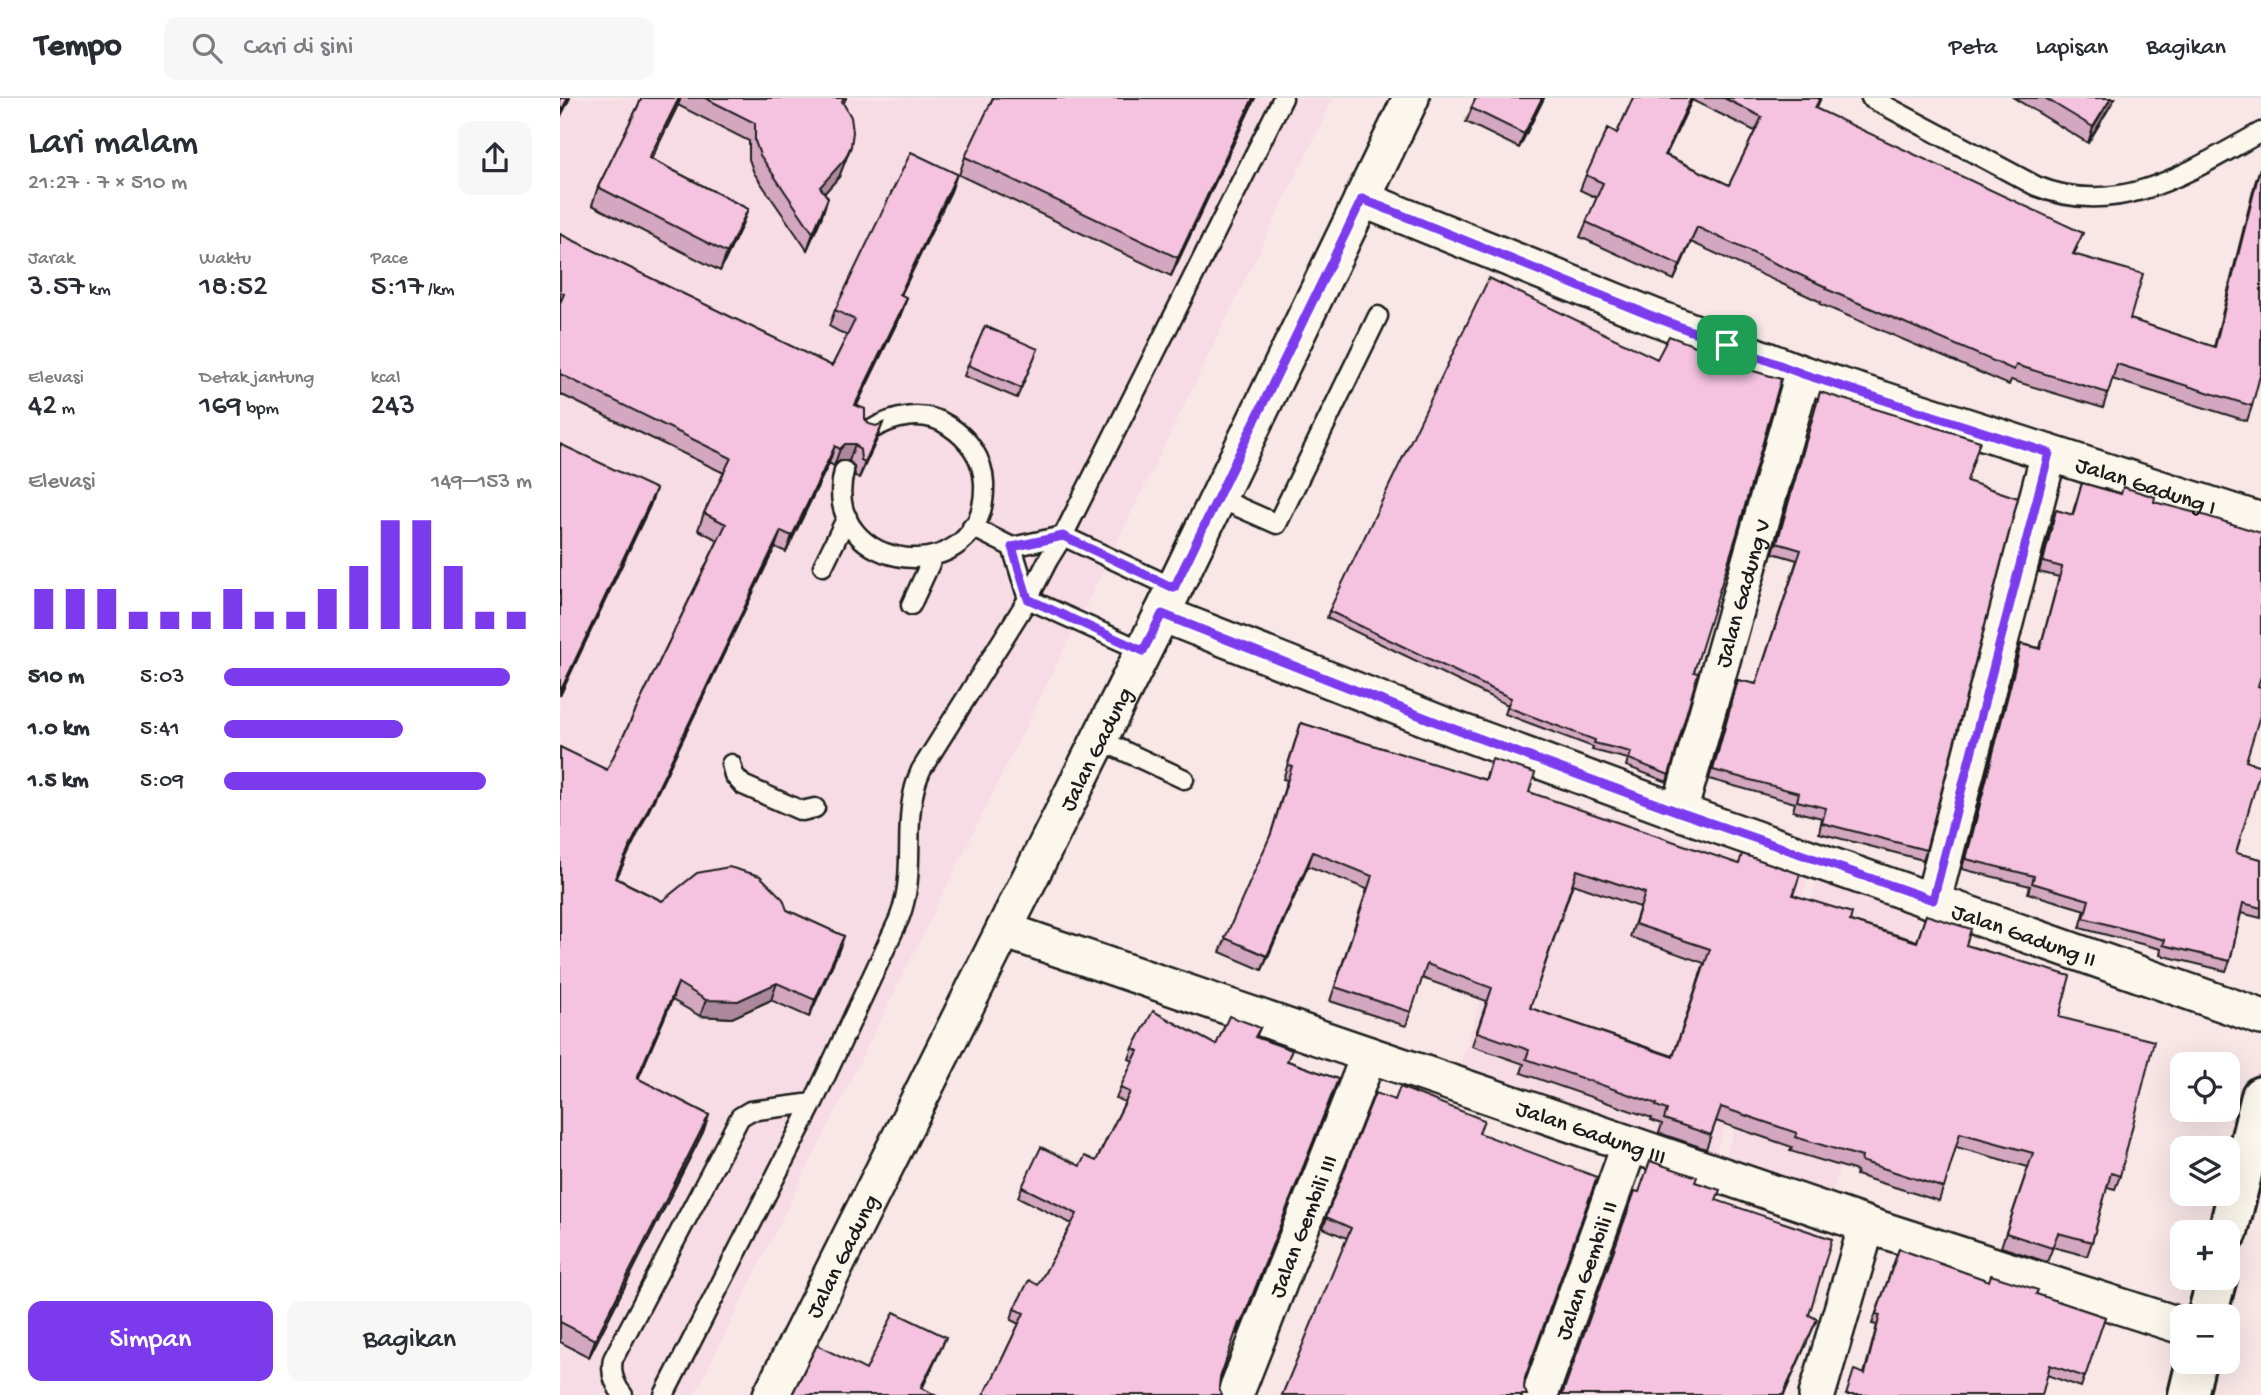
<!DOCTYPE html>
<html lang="id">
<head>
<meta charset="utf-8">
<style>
	body { margin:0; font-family:"Gochi Hand",sans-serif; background:#f7f7f7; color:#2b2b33; height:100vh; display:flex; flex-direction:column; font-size:26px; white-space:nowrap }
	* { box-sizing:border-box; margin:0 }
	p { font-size:23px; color:#7c7c81 }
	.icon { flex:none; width:38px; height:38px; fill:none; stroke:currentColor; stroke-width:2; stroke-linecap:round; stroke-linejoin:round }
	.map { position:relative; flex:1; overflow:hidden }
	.side { display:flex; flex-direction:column; background:#fff; width:560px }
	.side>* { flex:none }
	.controls { position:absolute; left:1610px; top:954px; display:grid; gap:14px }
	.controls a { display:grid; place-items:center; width:70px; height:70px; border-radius:14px; background:#fff; box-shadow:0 7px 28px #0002; font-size:35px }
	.pin { position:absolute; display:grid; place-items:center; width:60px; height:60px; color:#fff; margin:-30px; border-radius:14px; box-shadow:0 4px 10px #0006 }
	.round { display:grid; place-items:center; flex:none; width:74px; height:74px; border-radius:14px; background:#f7f7f7 }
	.summary { display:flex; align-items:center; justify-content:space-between; height:119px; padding:0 28px }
	h1 { font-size:38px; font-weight:600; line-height:52px }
	.figures { display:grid; grid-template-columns:repeat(3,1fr); gap:10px; height:119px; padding:7px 28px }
	.figures div { display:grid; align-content:center }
	.figures b { font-size:30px; font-weight:600 }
	.figures small { font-size:19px; font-weight:400 }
	.figures p { font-size:19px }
	.chart { height:196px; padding:14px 28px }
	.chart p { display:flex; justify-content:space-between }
	.chart svg { width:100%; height:126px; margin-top:7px; stroke:#7c3aed; stroke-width:6 }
	.button { display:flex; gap:14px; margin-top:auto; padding:14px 28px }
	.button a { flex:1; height:80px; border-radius:14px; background:#7c3aed; color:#fff; font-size:28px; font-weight:600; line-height:80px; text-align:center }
	.button a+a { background:#f7f7f7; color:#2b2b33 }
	ul { padding:0 28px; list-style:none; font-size:23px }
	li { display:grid; grid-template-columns:112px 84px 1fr; align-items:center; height:52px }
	li i { height:18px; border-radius:9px; background:#7c3aed }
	header { display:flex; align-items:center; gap:42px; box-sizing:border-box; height:98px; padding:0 35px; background:#fff; border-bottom:2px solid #e1e1e2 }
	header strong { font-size:33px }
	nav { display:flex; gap:38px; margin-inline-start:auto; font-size:24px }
	.search { width:490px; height:63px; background:#f7f7f7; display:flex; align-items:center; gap:18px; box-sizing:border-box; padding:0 24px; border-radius:14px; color:#7c7c81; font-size:26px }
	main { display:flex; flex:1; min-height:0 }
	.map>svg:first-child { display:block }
	.built { fill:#f8dce5 }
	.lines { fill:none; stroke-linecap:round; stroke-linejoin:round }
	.lane-casing { stroke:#1c1c1c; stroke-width:23 }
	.street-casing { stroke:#1c1c1c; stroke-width:40 }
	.secondary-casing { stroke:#1c1c1c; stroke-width:44 }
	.lane { stroke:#fbf7ec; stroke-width:18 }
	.street { stroke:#fbf7ec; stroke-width:35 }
	.secondary { stroke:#fbf7ec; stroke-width:38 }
	.wall { fill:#d3a7c0; stroke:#1c1c1c; stroke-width:2; fill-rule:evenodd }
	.shaded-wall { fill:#ac889c; stroke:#1c1c1c; stroke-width:2 }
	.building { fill:#f5c2df; stroke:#1c1c1c; stroke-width:2; fill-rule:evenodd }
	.route-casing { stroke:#fff; stroke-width:14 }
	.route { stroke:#7c3aed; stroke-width:9 }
	.labels { text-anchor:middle; stroke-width:5; stroke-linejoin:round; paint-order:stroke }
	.street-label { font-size:23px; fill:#1c1c1c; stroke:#fbf7ec }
</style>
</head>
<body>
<header>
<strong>Tempo</strong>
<div class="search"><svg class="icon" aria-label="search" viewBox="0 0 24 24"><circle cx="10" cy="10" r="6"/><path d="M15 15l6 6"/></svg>Cari di sini</div>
<nav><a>Peta</a><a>Lapisan</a><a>Bagikan</a></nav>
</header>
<main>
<section class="side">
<div class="summary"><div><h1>Lari malam</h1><p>21:27 · 7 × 510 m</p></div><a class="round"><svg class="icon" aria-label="share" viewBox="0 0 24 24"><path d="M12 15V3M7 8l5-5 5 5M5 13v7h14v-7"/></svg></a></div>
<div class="figures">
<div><p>Jarak</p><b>3.57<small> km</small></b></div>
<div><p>Waktu</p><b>18:52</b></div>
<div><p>Pace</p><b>5:17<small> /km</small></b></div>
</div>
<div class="figures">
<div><p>Elevasi</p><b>42<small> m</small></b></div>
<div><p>Detak jantung</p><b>169<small> bpm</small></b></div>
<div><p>kcal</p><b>243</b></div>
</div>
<div class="chart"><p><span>Elevasi</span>149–153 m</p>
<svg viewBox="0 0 160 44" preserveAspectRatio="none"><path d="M5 44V30M15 44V30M25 44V30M35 44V38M45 44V38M55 44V38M65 44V30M75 44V38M85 44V38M95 44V30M105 44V22M115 44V6M125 44V6M135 44V22M145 44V38M155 44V38"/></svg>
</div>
<ul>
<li><b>510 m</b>5:03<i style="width:93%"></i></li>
<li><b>1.0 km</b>5:41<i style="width:58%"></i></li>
<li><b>1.5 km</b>5:09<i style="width:85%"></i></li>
</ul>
<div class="button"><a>Simpan</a><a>Bagikan</a></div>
</section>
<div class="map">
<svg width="1701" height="1297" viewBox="0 0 1701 1297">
	<rect width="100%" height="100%" fill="#f9e7e8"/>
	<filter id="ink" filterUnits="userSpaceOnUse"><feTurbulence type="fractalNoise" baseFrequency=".0143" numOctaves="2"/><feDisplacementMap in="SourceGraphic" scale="14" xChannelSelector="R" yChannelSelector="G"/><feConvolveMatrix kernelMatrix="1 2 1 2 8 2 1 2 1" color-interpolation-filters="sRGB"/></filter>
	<g filter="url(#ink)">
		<path class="built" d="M0,0H774L550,459L135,1297H0Z
			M972,695L1249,780L1156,1055L900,966L960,773Z
			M1257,782L1362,816L1270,1100L1163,1064Z"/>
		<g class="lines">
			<g class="lane-casing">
				<path id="lane" d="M1311,0L1476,88C1559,122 1630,73 1701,34
					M284,373C258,477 428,496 424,385C423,361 409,341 389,328C364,311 333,318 309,333
					M658,400L717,426L818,218
					M412,429L452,449L503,438L614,490
					M452,449L468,501L583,553
					M263,468L287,419
					M351,507L373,459
					M538,641L624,681
					M171,666L174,677L183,687L242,713L255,710
					M63,1297C54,1286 50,1275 53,1261L180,1019L190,1013L253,1005
					M104,1297L253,1005L339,821C359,770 339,721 361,672L468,501L488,462L503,438L723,0"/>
			</g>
			<g class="street-casing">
				<g id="street">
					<path id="s1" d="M802,101L1092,218L1243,276L1701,423"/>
					<path id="s2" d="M602,516L894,631L1119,714L1701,919"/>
					<path id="s3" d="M1119,714L1243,276"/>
					<path d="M1373,802L1489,355"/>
					<path id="s4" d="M444,832L1307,1127L1622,1228"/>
					<path id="s5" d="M211,1297L602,516L851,0"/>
					<path id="s6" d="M675,1297L809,957"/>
					<path id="s7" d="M980,1297L1070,1046"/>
					<path d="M1257,1297L1307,1127"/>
				</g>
			</g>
			<g class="secondary-casing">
				<path id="secondary" d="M1668,1134L1701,998
					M1647,1218L1657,1180
					M1628,1297L1636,1264"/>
			</g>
			<use href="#lane" class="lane"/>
			<use href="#street" class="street"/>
			<use href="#secondary" class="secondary"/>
		</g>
		<path class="wall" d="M82,0H286L284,5L291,48L279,79L264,95L262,118L247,152L194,75L189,61V43L118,7L91,61L188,111L181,129L160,173L32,107L38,89Z
			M695,0L611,178L399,77L405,59Z
			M916,0H984L959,50L906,24Z
			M1073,0H1261L1256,11L1517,150L1514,156L1570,221L1654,249L1695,85L1700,70L1692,308L1687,323L1552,281L1543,310L1451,282L1449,287L1260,206L1261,204L1131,144L1114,182L1020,139L1037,100L1020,92L1026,77L1057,35ZM1132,2L1195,33L1169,87L1106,57Z
			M1454,0H1555L1528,45Z
			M397,76L391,93L341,197L347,200L341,216L297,307L317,341L299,380L295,378L294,368L289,363H279L274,368L269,365L226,454L215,449L56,780L102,803L227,812L284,838L278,854L249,919L211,902L172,920L140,918L112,902L78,981L149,1017L143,1034L29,1259L0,1244V649L47,672L158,442L138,432L144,415L164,375L0,296V136L272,268L287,238L269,228L275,212Z
			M478,251L457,300L404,278L408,267Z
			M1260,294L1407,383L1366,752L1363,762L1259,735L1262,720L1233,713L1235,705L1149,681L1178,582L1196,586L1237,462L1213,455Z
			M1522,385L1594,404L1698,588L1686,663L1676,755L1701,761V820L1681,815L1670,863L1666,873L1600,857L1601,851L1520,830L1525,812L1468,795L1470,788L1402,771L1458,556L1461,546L1480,550L1499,479L1479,474L1493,422L1496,412L1512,417Z
			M769,513L1134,574L1107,684L1066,668L1068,661L1032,652L1033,649L945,616L948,607L767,520Z
			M741,625L925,682L932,661L969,694L1233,797L1290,823L1357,843L1366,817L1499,919L1560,1078L1555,1091L1547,1089L1532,1144L1527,1158L1493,1149L1487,1164L1441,1149L1468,1069L1396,1049L1379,1103L1296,1077L1297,1073L1230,1053L1232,1049L1156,1023L1146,1051L1099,1035L1102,1026L1091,1022L1092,1020L961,975L964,966L912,948L927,903L862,880L846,928L770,903L807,791L748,768L702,872L660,854L709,742L727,682L723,681ZM1013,786L1080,809L1070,839L1144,865L1113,958L970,910Z
			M700,930L696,939L728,963L778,981L677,1236H675L660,1280L659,1289L433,1280L459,1226L451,1222L454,1211L478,1187L512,1126L458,1099L462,1089L536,1063L565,1004L556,1000L573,963L569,961L573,950L656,947Z
			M815,995L919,1035L965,1280L964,1290L787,1140L763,1130Z
			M1339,1151L1429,1183L1476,1196L1545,1219L1521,1289L1487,1277L1304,1276L1317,1227L1312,1226Z"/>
		<path class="shaded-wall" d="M8,0H10L0,20V15Z
			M119,0H121L118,7L83,78L89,60Z
			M693,0H695L611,178L618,160Z
			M982,0H984L959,50L964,36Z
			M1131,0H1132V2L1099,71L1105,57Z
			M1551,0H1555L1528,45L1533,29Z
			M291,48L279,79L254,107L260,89Z
			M397,76L391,93L333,213L340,196Z
			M268,100L262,118L247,152L253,135Z
			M188,111L181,129L160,173L167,155Z
			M1137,129L1131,144L1114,182L1120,167Z
			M347,200L341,216L289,323L295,307Z
			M323,325L317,341L299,380L305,364Z
			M285,346H295L289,363H279L274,368L280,351Z
			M275,348L269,365L226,454L232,438Z
			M96,391L90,408L0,598V594Z
			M221,433L215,449L49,796L55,780Z
			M753,754L748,768L702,872L707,858Z
			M284,838L278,854L249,919L255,902Z
			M118,885L112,902L71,997L77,980Z
			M217,885L211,902L172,920L140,918L146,902Z
			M149,1017L143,1034L29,1259L35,1242Z
			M1257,1221L1224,1297H1223Z
			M386,1239L382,1249L359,1297L361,1289Z"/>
		<path class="building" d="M0,0H8L0,15Z
			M82,0H119L89,60L188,111L167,155L38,89Z
			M145,0H284L282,3L291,19L293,34L291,48L285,61L260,89L268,100L253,135L200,57L195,43V25Z
			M433,0H693L618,160L405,59Z
			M916,0H982L964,36L911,10Z
			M1073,0H1131L1105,57L1169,87L1202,19L1164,0H1260L1255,10L1523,135L1513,156L1583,176L1570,221L1655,249L1700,70H1701V274L1692,308L1557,266L1548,295L1456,267L1454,272L1266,191V189L1137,129L1120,167L1026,124L1043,85L1026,77L1048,30L1057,35Z
			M1485,0H1551L1533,29Z
			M351,54L397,76L340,196L347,200L295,307L305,311V321L309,326L316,328L323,325L305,364L301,362L300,352L295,346H285L280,351L275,348L232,438L221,433L55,780L102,803L137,775L169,769L200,778L223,801L227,812L284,838L255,902L217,885L178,903L146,902L118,885L77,980L149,1017L35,1242L0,1224V649L47,672L166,426L144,415L171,360L0,276V205L4,196L0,194V136L272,268L295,222L275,212Z
			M929,180L1097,261L1109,238L1157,256L1183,270L1221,281L1177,436L1134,574L1138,575L1109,677L1069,661L1071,654L1034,645L1035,642L947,609L951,600L769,513Z
			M425,228L478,251L461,290L408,267Z
			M1260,294L1420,343L1407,383L1458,400L1366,752L1262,725L1266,710L1237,703L1239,695L1153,672L1178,582L1196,586L1241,452L1217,445Z
			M0,346L96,391L0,594Z
			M1522,385L1561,396L1563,389L1595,399L1594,404L1640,416L1701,435V578L1698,588L1701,589V614L1686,663L1701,668V670L1676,755L1701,761V810L1683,805L1670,863L1603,847L1605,842L1524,820L1529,802L1472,785L1474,778L1406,761L1461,546L1480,551L1502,469L1483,464L1496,412L1513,417Z
			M741,625L926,682L932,661L975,675L969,694L1179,766L1182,756L1240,776L1233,797L1292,815L1290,823L1357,844L1366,817L1411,831L1406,847L1510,878L1499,919L1594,943L1560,1078L1551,1075L1532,1144L1498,1135L1492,1150L1446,1135L1473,1055L1400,1035L1384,1090L1301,1063L1302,1059L1235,1039L1237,1035L1161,1009L1151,1037L1104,1021L1107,1012L1096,1008L1097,1006L966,961L969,952L917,934L932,890L867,866L851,914L775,889L812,778L753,754L707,858L665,840L711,736L732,668L728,667ZM1017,772L1085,795L1075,826L1150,851L1113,959L970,910Z
			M593,913L656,947L669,918L691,926L700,930L695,939L732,952L727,963L778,981L681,1226L679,1225L660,1280L659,1289L661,1297H423L433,1280L464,1215L454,1211L469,1182L478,1187L517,1116L462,1089L481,1049L520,1068L525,1058L536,1063L570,994L560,990L578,953L573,950Z
			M840,989L924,1022L919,1035L1037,1079L965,1280L964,1290L967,1297H722L791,1130L766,1119L815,995L835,1002Z
			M1090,1063L1137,1079L1135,1084L1160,1092L1156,1102L1272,1141L1249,1217L1257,1221L1223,1297H1000L1003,1294L1075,1093L1079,1094Z
			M1339,1151L1429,1183L1431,1177L1478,1192L1476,1196L1545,1219L1525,1279L1490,1267L1482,1297H1286L1294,1272L1305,1276L1320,1217L1316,1216Z
			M334,1214L386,1239L361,1289L375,1297H232L257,1247L306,1272Z"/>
	</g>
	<g class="lines" filter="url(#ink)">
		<g class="route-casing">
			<path id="route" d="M802,101L1092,218L1243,276L1489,355L1373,802L1119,714L894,631L602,516L583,553L468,501L452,449L503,438L614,490Z"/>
		</g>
		<use href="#route" class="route"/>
	</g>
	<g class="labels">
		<g class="street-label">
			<text dy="8" stroke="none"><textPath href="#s1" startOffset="835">Jalan Gadung I</textPath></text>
			<text dy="8" stroke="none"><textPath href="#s3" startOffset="228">Jalan Gadung V</textPath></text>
			<text dy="8" stroke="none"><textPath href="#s5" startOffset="723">Jalan Gadung</textPath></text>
			<text dy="8" stroke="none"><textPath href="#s2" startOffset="920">Jalan Gadung II</textPath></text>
			<text dy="8" stroke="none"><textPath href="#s4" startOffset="621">Jalan Gadung III</textPath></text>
			<text dy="8" stroke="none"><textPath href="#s6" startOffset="182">Jalan Gembili III</textPath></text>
			<text dy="8" stroke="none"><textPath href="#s5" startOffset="156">Jalan Gadung</textPath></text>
			<text dy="8" stroke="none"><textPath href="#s7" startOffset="133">Jalan Gembili II</textPath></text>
		</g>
	</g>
</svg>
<div class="controls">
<a><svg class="icon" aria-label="locate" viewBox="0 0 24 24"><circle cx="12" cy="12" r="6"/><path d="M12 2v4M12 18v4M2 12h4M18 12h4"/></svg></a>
<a><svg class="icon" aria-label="layers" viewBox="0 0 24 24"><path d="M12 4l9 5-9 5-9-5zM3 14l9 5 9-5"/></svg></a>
<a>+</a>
<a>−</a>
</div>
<div class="pin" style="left:1167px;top:247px;background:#1e9e55"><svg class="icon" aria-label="arrive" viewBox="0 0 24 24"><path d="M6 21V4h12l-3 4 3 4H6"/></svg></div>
</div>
</main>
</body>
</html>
